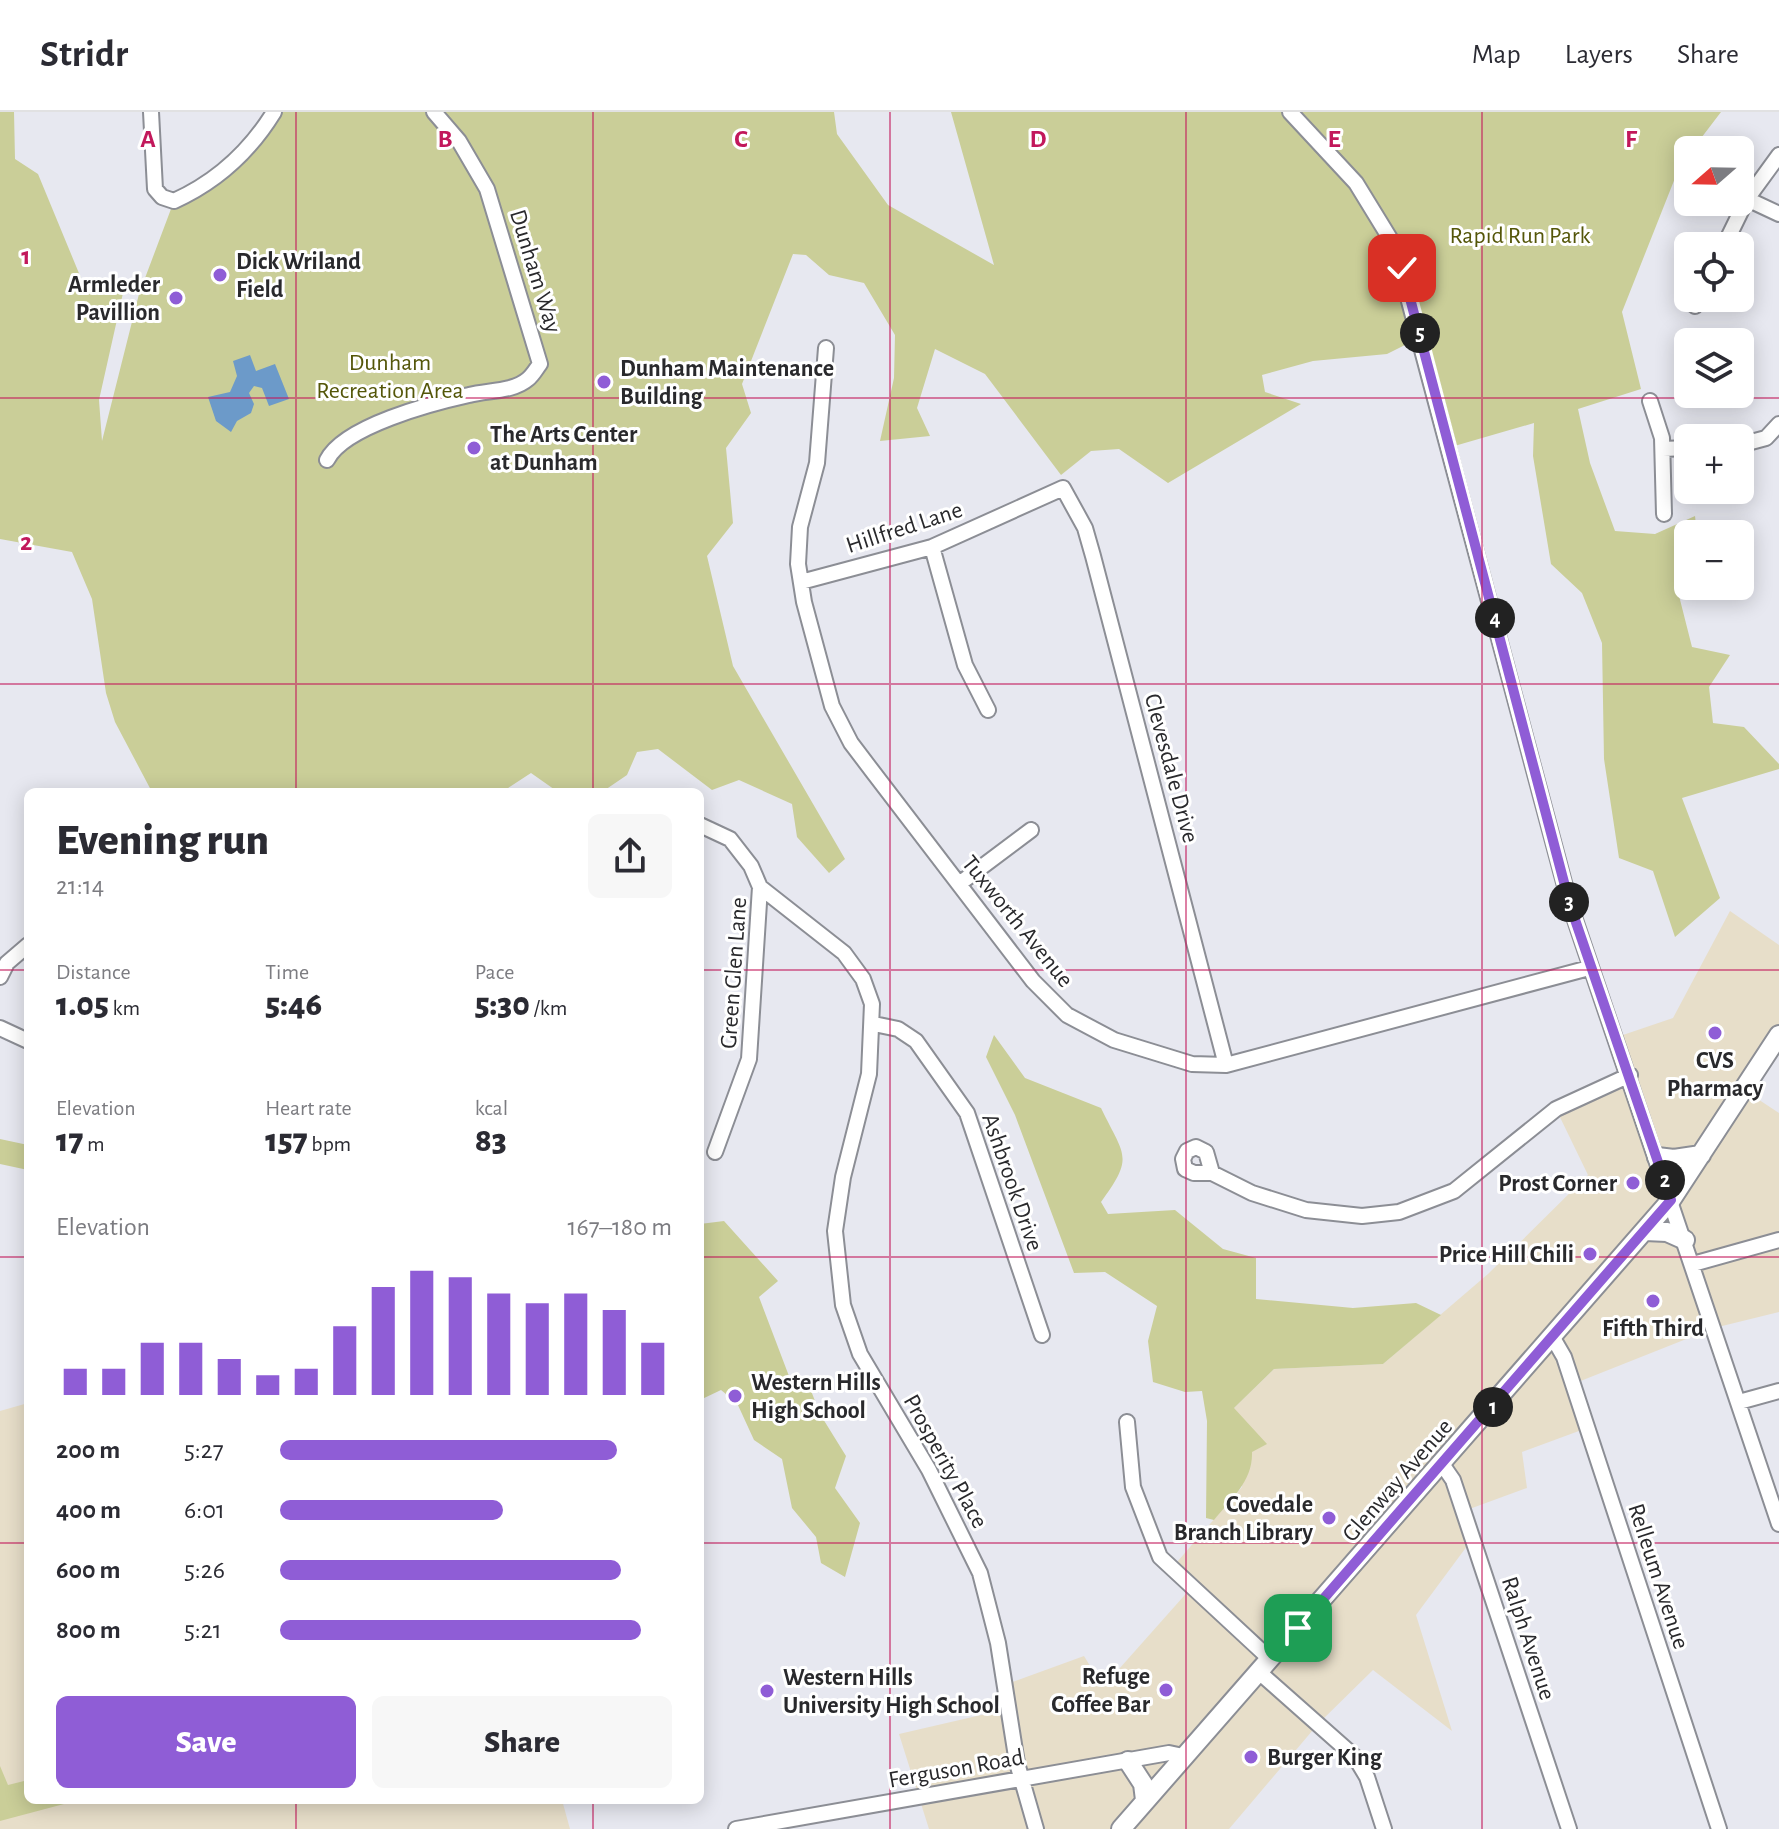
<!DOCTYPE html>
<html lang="en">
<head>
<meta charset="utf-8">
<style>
	body { margin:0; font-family:"Alegreya Sans",sans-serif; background:#f7f7f7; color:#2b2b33; height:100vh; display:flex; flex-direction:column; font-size:30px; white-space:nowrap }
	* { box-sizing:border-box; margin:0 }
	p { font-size:26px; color:#7c7c81 }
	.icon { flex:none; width:44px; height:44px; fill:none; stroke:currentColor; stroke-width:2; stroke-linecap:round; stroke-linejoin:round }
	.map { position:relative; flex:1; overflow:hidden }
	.panel { position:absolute; left:24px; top:676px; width:680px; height:1016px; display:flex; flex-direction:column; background:#fff; border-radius:12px; box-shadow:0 4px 20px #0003 }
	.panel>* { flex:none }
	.needle { width:52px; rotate:250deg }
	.controls { position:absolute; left:1674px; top:24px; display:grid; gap:16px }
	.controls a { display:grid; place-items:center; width:80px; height:80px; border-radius:12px; background:#fff; box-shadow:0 4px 20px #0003; font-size:40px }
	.pin { position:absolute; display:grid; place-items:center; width:68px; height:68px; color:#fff; margin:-34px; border-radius:16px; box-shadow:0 4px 12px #0006 }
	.km { position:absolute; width:40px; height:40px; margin:-20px; border-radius:50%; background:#222; color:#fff; font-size:22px; line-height:40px; text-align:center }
	.round { display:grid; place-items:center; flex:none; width:84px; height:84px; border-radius:12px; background:#f7f7f7 }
	.headline { display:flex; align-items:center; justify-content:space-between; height:136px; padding:0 32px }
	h1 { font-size:44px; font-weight:800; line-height:60px }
	.figures { display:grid; grid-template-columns:repeat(3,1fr); gap:12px; height:136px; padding:8px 32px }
	.figures div { display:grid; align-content:center }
	.figures b { font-size:34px; font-weight:800 }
	.figures small { font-size:22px; font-weight:400 }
	.figures p { font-size:22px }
	.chart { height:224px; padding:16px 32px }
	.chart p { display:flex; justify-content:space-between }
	.chart svg { width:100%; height:144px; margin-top:8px; stroke:#8f5dd6; stroke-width:6 }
	.button { display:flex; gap:16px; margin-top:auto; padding:16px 32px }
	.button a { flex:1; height:92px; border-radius:12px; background:#8f5dd6; color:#fff; font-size:32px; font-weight:800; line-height:92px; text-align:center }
	.button a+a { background:#f7f7f7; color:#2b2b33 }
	ul { padding:0 32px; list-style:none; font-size:26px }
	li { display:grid; grid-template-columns:128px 96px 1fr; align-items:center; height:60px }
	li i { height:20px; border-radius:10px; background:#8f5dd6 }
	header { display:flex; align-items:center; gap:48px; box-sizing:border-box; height:112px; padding:0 40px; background:#fff; border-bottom:2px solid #e1e1e2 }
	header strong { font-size:38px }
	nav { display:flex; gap:44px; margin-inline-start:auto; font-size:28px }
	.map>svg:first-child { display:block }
	.commercial { fill:#e7dec9 }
	.green { fill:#cace98 }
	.water { fill:#6c9ac9 }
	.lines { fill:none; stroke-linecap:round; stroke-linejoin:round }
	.minor-casing { stroke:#8c8e95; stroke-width:18 }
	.major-casing { stroke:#8c8e95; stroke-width:22 }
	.minor { stroke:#fff; stroke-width:14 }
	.major { stroke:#fff; stroke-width:18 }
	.route-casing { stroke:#fff; stroke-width:16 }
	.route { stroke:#8f5dd6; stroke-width:10 }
	.grid { fill:none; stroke:#c2185b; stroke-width:2; stroke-opacity:0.55 }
	.poi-dot { fill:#8f5dd6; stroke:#fff; stroke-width:3 }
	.labels { text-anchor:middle; stroke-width:6; stroke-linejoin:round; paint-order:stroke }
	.park-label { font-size:24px; fill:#545609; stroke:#fff }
	.poi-label { font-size:24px; font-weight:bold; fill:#29292c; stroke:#fff; text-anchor:start }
	.street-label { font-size:24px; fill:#29292c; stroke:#fff }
	.grid-label { font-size:26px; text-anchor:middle; font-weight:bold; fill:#c2185b; stroke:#fff; stroke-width:6; stroke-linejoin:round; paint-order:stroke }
</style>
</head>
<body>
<header>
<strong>Stridr</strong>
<nav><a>Map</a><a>Layers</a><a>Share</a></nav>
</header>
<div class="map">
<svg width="1779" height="1717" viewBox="0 0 1779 1717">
	<rect width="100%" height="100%" fill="#e7e8f0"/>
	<path class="commercial" d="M1730,799L1779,833V923L1744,978L1779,1001V1200L1714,1216L1573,1272L1587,1316L1522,1340L1527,1376L1464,1399L1473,1426L1416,1503L1452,1619L1373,1558L1318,1612L1229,1717H929L899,1622L1007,1597L1004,1573L1084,1544L1103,1575L1191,1476L1171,1457L1242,1375L1234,1296L1274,1257L1383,1252L1488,1162L1588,1063L1556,997L1629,963L1617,925L1673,906Z
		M28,1291V1688H525L527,1692L562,1688L570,1717H0V1299Z"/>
	<path class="green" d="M0,0H14L15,47L38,62L83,171L123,181L99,288L102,329L139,182L174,89L205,73L274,0H834L837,22L888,93L994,153L951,0H1721L1692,38H1688L1679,56L1622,200L1641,277L1578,297L1590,351L1615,419L1655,422L1695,404L1697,422H1688V462L1675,468L1692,535L1730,543L1709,575L1713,611L1744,615L1779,652V657L1682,686L1720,786L1675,825L1653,759L1619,746L1604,647L1602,531L1582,481L1551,452L1533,344L1534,311L1451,335L1421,225L1387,242L1313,249L1262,263L1265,280L1301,292L1168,371L1119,337L1091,339L1061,363L985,262L935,237L917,296L930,324L880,329L894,266L895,223L864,171L829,163L806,143L793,142L742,272L751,301L726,336L733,411L707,444L733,554L845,747L829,761L797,725L792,692L739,668L712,678L658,637L637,640L627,663L602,680H558L531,661L502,680H152L115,610L106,581L92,487L72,440L0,427Z
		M994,923L1025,966L1101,996C1124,1044 1135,1044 1101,1090L1108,1102L1175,1098L1223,1137L1256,1146V1187L1353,1196L1416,1191L1441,1203L1383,1252L1274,1257L1234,1296L1267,1332L1252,1340C1253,1369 1231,1387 1214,1408L1206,1406L1207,1309L1202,1279L1185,1280L1153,1270L1148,1229L1157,1194L1105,1160L1074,1161L1015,1003L986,945Z
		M0,1027L28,1033V1058L0,1052Z
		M724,1109L778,1169L759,1185L792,1272L810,1276L820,1302L846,1344L835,1376L860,1411L845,1465L821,1451L816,1425L792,1396L782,1347L754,1328L737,1291L721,1278L700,1288V1112Z
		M0,1654L8,1673L28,1668V1688H79L0,1709Z"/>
	<path class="water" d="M250,243L256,259L275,252L289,287L269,294L262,276L254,274L249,281L254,292L251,301L237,309L231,320L216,309L208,285L230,280L237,264L233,249Z"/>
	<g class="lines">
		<g class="minor-casing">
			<path id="minor" d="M151,0L155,77L162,85L174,89C216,70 250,39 274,0
				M1290,0L1356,71L1394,133L1570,793L1779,1412
				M1747,87L1779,102
				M1724,134L1747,87L1779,43
				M1695,194L1699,186
				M826,236L817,351L800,415L798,452L804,490L832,594L851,631L873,660L1033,869L1067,903L1114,928L1192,952L1226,953L1589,856
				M1650,289L1662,326L1664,402
				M1740,333L1766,326L1779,312
				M1663,337L1688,336
				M327,348C344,314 433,291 469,283C488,278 513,280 528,267C533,263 536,257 540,252L487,77L459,29L434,0
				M932,435L965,553L988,598
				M801,470L932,435L1063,376L1085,416L1093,444L1226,953
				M700,713L730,727L751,754L760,775L844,841L863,867L872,892L869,962L843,1065L835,1119L843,1193L860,1242L929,1358L980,1461L998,1531L1017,1651L1036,1717
				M959,772L1031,718
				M0,865L7,851L28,833
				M874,912L898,917L916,929L967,1001L1042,1223
				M0,916L28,929
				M715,1040L749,947L760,775
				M1212,1061L1206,1040L1196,1035L1187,1039L1183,1047L1185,1057L1194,1061H1212L1252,1081L1306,1098L1362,1104L1399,1100L1454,1079L1556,997L1630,963
				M1693,1152L1779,1128
				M1553,1226L1564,1245L1719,1717
				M1739,1290L1779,1279
				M1127,1310L1133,1375L1160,1445L1270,1547
				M1442,1352L1453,1368L1569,1717
				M1259,1560L1355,1645L1367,1665L1384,1717
				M736,1717L1169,1641L1183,1644"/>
		</g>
		<g class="major-casing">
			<path id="major" d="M1657,1045L1674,1047L1701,1043
				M1645,1119L1667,1120L1685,1128
				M1128,1649L1143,1672L1145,1688
				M1121,1717L1671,1088L1779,923"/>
		</g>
		<use href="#minor" class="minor"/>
		<use href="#major" class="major"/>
	</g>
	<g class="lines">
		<g class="route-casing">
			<path id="route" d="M1298,1516L1671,1088L1570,793L1402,156"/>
		</g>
		<use href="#route" class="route"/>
	</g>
	<path class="grid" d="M296,0V680M593,0V680M890,0V1717M1186,0V1717M1482,0V1717M0,286H1779M0,572H1779M0,858H28M700,858H1779M0,1145H28M700,1145H1779M0,1431H28M700,1431H1779M296,1688V1717M593,1688V1717"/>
	<g class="poi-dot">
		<circle cx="220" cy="163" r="8"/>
		<circle cx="176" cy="186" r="8"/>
		<circle cx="604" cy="270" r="8"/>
		<circle cx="474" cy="336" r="8"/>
		<circle cx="1715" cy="921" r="8"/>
		<circle cx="1633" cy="1071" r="8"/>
		<circle cx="1590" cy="1142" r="8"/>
		<circle cx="1653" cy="1189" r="8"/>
		<circle cx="735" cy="1284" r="8"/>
		<circle cx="1329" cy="1406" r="8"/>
		<circle cx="1166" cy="1578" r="8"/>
		<circle cx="767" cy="1579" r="8"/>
		<circle cx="1251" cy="1645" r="8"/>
	</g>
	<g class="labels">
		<g class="park-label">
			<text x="1520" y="131">Rapid Run Park</text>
			<text x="390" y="258">Dunham<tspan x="390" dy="28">Recreation Area</tspan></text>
		</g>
		<g class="poi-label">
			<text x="236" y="157">Dick Wriland<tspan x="236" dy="28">Field</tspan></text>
			<text x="160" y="180" text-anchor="end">Armleder<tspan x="160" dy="28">Pavillion</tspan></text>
			<text x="620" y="264">Dunham Maintenance<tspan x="620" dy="28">Building</tspan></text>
			<text x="490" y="330">The Arts Center<tspan x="490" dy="28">at Dunham</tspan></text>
			<text x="1715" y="956" text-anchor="middle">CVS<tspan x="1715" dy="28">Pharmacy</tspan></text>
			<text x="1617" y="1079" text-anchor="end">Prost Corner</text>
			<text x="1574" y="1150" text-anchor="end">Price Hill Chili</text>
			<text x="1653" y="1224" text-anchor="middle">Fifth Third</text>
			<text x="751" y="1278">Western Hills<tspan x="751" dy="28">High School</tspan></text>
			<text x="1313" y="1400" text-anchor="end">Covedale<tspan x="1313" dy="28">Branch Library</tspan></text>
			<text x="1150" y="1572" text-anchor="end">Refuge<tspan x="1150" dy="28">Coffee Bar</tspan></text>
			<text x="783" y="1573">Western Hills<tspan x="783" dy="28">University High School</tspan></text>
			<text x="1267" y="1653">Burger King</text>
		</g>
		<g class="street-label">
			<text transform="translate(536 159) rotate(73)" y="8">Dunham Way</text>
			<text transform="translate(904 415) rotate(-18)" y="8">Hillfred Lane</text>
			<text transform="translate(1172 656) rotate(75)" y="8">Clevesdale Drive</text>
			<text transform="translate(1018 809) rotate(51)" y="8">Tuxworth Avenue</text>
			<text transform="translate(733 861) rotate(-86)" y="8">Green Glen Lane</text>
			<text transform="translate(1013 1070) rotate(71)" y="8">Ashbrook Drive</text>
			<text transform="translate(946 1349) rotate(61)" y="8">Prosperity Place</text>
			<text transform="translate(1397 1368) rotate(-49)" y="8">Glenway Avenue</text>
			<text transform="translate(1659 1464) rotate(72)" y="8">Relleum Avenue</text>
			<text transform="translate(1529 1526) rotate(72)" y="8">Ralph Avenue</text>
			<text transform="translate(956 1656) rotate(-10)" y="8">Ferguson Road</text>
		</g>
	</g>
	<g class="grid-label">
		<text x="148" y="35">A</text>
		<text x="445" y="35">B</text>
		<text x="741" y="35">C</text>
		<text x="1038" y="35">D</text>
		<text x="1334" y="35">E</text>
		<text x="1631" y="35">F</text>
		<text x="26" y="152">1</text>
		<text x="26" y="438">2</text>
	</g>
</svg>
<div class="controls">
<a><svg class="needle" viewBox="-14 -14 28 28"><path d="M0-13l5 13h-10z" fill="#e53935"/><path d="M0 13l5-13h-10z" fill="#7c7c81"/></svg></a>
<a><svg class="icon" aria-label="locate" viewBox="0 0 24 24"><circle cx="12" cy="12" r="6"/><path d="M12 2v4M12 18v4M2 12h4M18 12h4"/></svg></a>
<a><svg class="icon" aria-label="layers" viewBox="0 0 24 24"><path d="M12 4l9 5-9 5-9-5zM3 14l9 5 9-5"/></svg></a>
<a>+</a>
<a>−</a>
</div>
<div class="pin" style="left:1298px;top:1516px;background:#1e9e55"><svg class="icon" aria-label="arrive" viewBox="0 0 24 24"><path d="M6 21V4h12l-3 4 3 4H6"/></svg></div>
<div class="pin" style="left:1402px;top:156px;background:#d93025"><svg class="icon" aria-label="check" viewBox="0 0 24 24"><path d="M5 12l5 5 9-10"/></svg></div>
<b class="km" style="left:1493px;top:1295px">1</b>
<b class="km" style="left:1665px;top:1068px">2</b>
<b class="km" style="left:1569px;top:790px">3</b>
<b class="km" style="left:1495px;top:506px">4</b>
<b class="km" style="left:1420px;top:221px">5</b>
<section class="panel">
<div class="headline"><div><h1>Evening run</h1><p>21:14</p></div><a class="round"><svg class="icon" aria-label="share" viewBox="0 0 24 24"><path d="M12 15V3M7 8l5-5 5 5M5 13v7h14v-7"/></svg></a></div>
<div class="figures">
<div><p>Distance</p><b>1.05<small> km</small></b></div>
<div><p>Time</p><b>5:46</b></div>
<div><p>Pace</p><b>5:30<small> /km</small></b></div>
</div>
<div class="figures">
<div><p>Elevation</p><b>17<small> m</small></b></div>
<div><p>Heart rate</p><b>157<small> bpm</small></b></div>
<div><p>kcal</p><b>83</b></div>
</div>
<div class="chart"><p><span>Elevation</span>167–180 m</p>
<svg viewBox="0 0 160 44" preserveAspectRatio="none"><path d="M5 44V36M15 44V36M25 44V28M35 44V28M45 44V33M55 44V38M65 44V36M75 44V23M85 44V11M95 44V6M105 44V8M115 44V13M125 44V16M135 44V13M145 44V18M155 44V28"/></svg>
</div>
<ul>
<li><b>200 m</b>5:27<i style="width:86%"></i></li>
<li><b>400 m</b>6:01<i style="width:57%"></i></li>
<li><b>600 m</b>5:26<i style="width:87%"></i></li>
<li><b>800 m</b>5:21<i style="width:92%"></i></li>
</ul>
<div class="button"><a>Save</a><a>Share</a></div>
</section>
</div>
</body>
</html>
